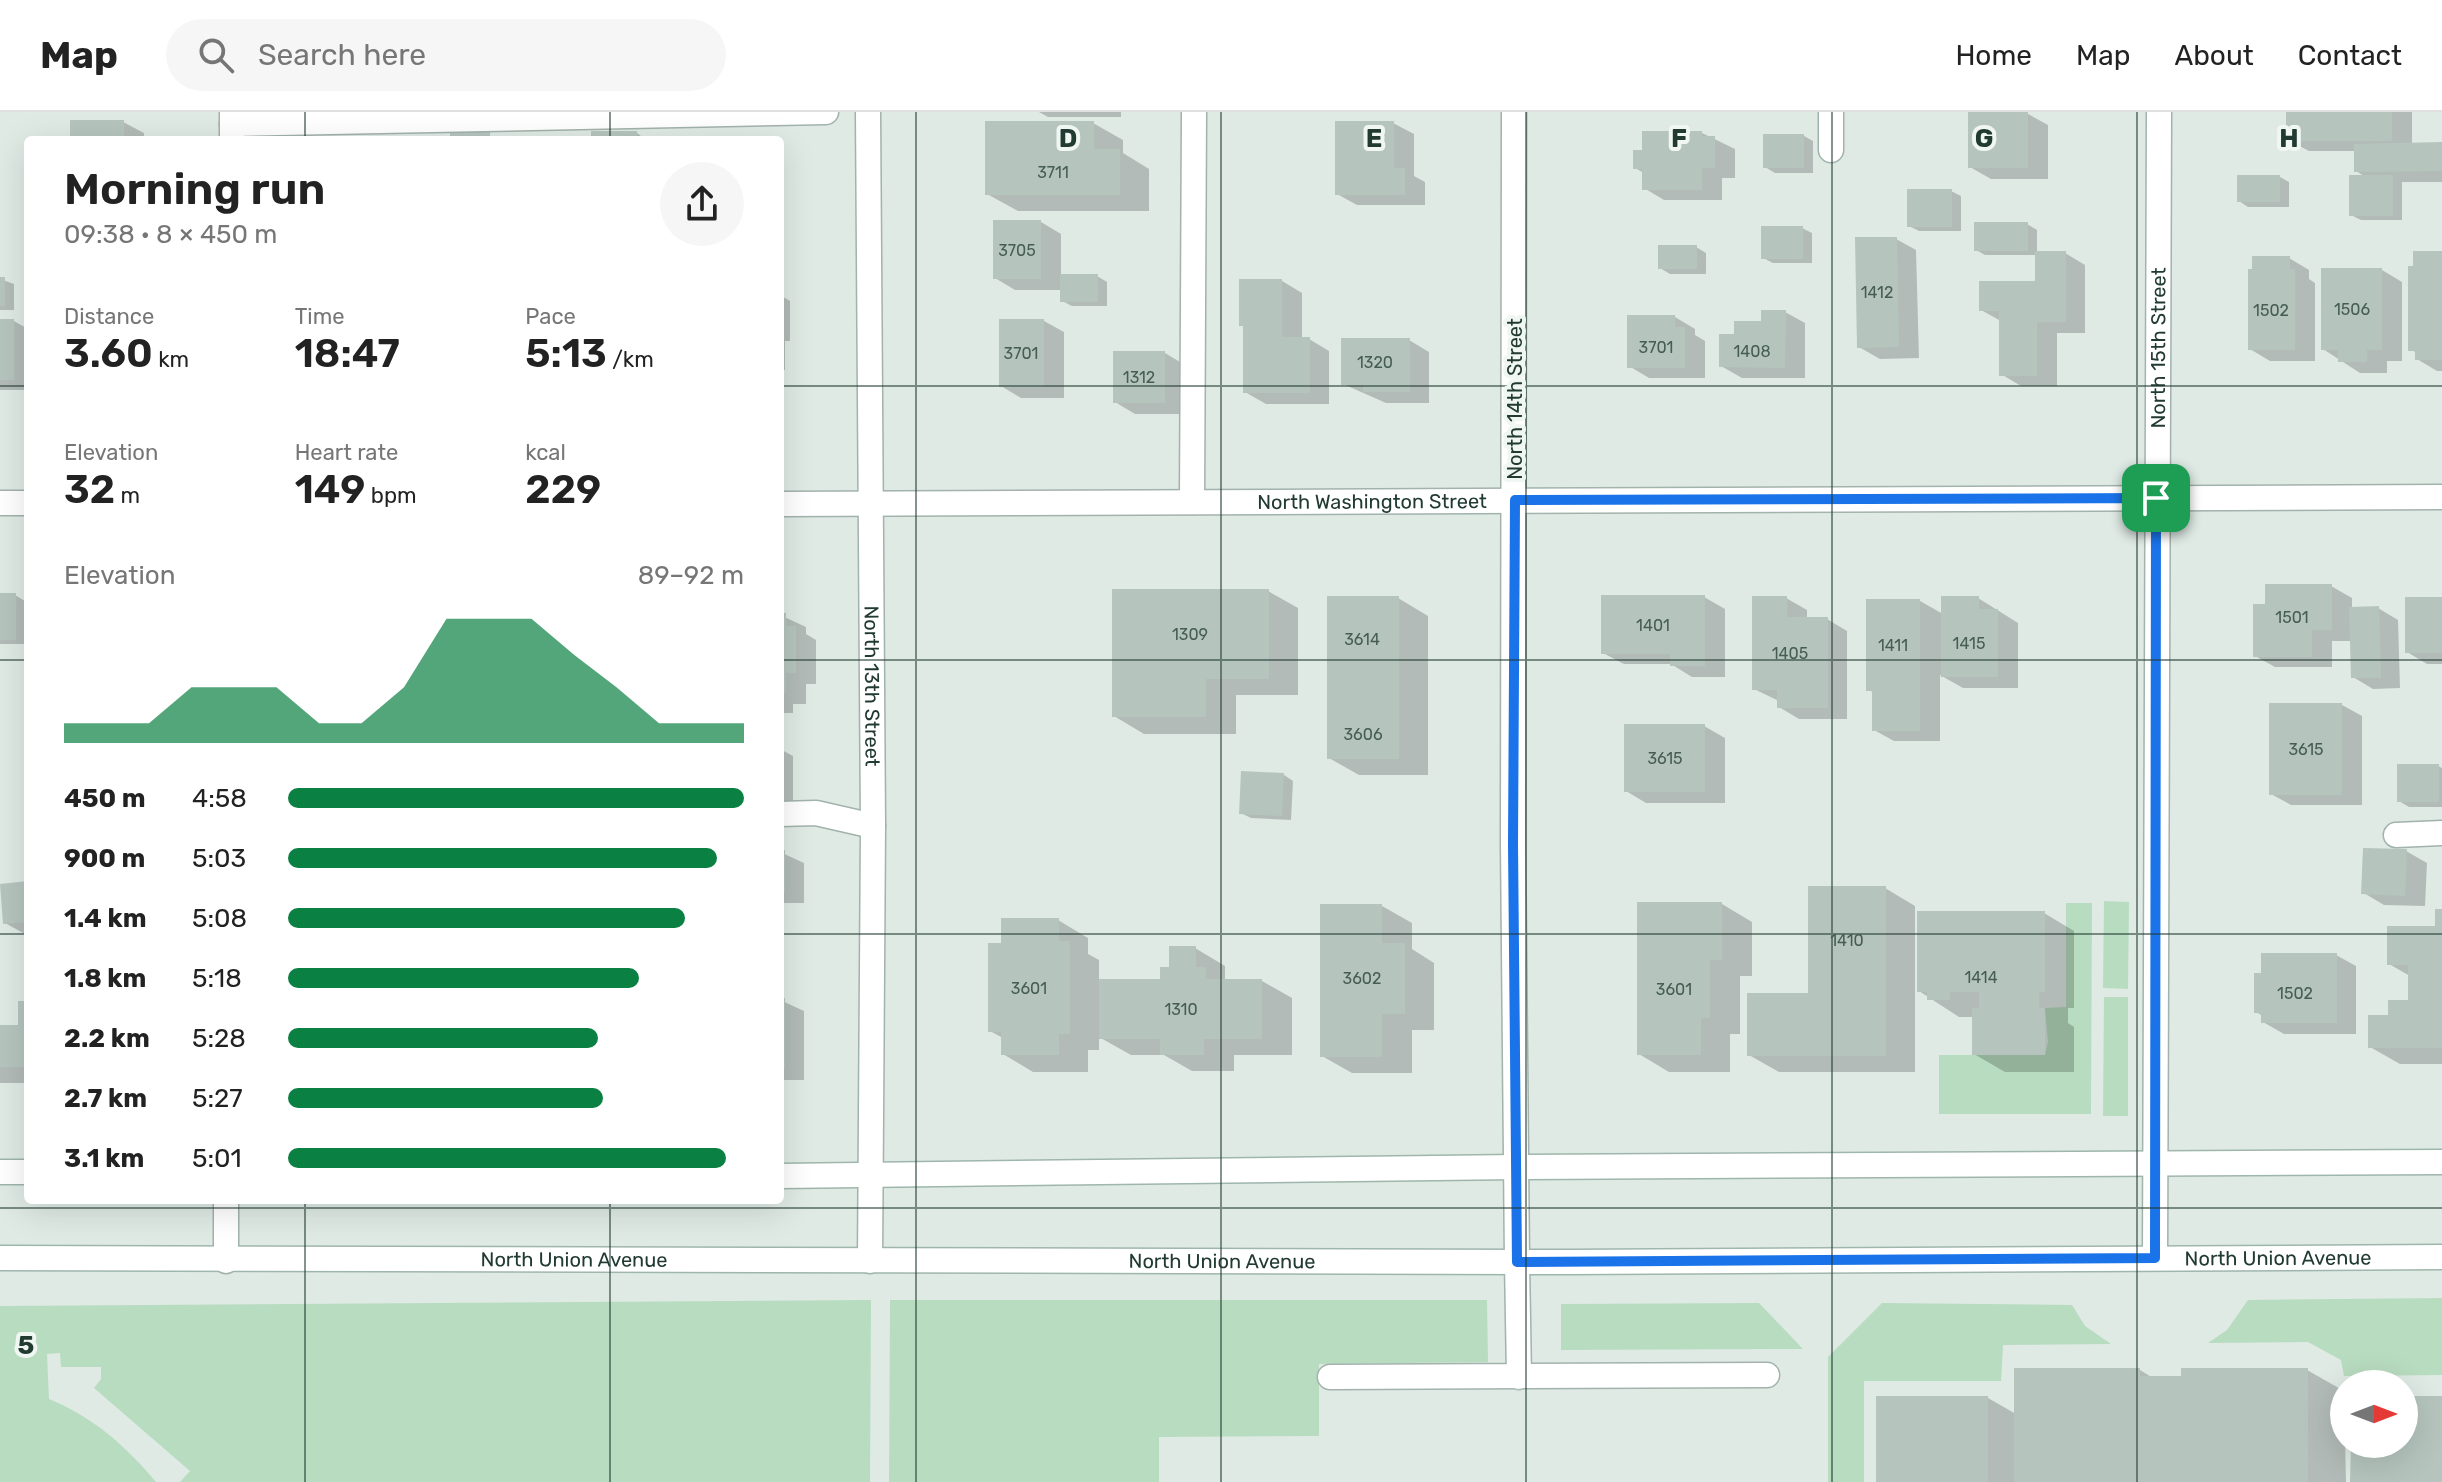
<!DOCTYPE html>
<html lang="en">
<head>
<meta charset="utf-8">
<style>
	body { margin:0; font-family:Rubik,sans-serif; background:#f6f6f6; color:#222; height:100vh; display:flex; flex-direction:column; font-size:30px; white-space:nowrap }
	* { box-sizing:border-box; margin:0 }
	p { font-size:26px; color:#767676 }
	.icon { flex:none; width:44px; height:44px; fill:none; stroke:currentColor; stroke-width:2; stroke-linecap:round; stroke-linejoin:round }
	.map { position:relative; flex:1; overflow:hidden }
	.drawer { position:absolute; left:24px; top:24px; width:760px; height:1068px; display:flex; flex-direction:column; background:#fff; border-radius:8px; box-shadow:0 8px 32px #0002 }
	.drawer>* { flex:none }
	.needle { width:52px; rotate:90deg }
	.controls { position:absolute; left:2330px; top:1258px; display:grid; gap:16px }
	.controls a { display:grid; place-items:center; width:88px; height:88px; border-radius:50%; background:#fff; box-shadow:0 8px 32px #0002; font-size:40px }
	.pin { position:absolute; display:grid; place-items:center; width:68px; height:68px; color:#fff; margin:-34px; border-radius:16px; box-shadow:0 4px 12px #0006 }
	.round { display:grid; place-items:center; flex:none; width:84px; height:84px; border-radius:42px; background:#f6f6f6 }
	.headline { display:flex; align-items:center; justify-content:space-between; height:136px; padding:0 40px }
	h1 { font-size:44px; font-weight:600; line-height:60px }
	.metrics { display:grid; grid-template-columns:repeat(3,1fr); gap:12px; height:136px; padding:8px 40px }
	.metrics div { display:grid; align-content:center }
	.metrics b { font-size:40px; font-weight:600 }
	.metrics small { font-size:22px; font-weight:400 }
	.metrics p { font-size:22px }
	.chart { height:224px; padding:16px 40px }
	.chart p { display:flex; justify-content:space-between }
	.chart svg { width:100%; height:144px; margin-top:8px; fill:#0b8043; opacity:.7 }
	ul { padding:0 40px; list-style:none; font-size:26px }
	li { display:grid; grid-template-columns:128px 96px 1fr; align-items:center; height:60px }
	li i { height:20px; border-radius:10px; background:#0b8043 }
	header { display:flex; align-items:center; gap:48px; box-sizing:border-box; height:112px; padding:0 40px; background:#fff; border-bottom:2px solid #e0e0e0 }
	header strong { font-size:38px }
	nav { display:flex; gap:44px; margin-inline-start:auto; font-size:28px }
	.search { width:560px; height:72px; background:#f6f6f6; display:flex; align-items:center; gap:20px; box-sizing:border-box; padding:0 28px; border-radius:44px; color:#767676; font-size:30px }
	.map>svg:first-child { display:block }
	.green { fill:#b8dcc0 }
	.shadow { fill:#0003 }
	.building { fill:#b5c5be }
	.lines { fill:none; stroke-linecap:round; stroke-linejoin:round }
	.lane-casing { stroke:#a2b2ac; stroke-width:27 }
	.street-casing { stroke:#a2b2ac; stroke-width:27 }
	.secondary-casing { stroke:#9fb6ac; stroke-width:27 }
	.lane { stroke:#fff; stroke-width:24 }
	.street { stroke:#fff; stroke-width:24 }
	.secondary { stroke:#fff; stroke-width:24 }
	.route-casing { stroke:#fff; stroke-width:16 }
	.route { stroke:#1a73e8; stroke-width:10 }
	.grid { fill:none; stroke:#213a32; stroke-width:2; stroke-opacity:0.55 }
	.labels { text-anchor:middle; stroke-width:8; stroke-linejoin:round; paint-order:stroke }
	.number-label { font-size:16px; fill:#465d55 }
	.street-label { font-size:20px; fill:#213a32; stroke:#f0f7f3 }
	.grid-label { font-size:26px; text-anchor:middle; font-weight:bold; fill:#213a32; stroke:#f0f7f3; stroke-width:8; stroke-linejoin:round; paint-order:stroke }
</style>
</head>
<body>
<header>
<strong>Map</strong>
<div class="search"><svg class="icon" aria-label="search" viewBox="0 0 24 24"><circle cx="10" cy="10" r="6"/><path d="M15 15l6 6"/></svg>Search here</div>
<nav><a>Home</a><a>Map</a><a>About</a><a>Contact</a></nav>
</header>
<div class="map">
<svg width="2442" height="1370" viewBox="0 0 2442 1370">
	<rect width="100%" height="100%" fill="#dfeae5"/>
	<path class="green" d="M2104,789L2129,790L2128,877L2103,876Z
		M2066,791H2092L2091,1002H1939V943H2045L2048,930L2045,896L2066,895Z
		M2104,885H2128V1004H2103Z
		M2442,1186V1263L2344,1264L2341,1248L2308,1230L2208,1231L2227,1218L2248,1188Z
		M871,1188L870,1370H180L190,1359L94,1276L101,1267V1255H61L60,1241L47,1242L49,1287C93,1305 126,1334 156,1370H0V1194Z
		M890,1188H1487L1488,1250L1319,1252V1324L1159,1325V1370H889Z
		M1759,1191L1803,1237L1561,1238V1192Z
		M1882,1191L2072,1193L2085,1214L2111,1232L2003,1233L2001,1269H1864V1370H1828V1245Z"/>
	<path class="shadow" d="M1039,0H1121V5H1048Z
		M2288,0H2412V33L2442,32V70H2402V108H2361L2351,103L2367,66L2356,59V39H2309L2288,28Z
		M2028,2L2048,13V67H1991L1970,55Z
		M123,10L144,21V28H72Z
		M1093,11L1123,28V41L1149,57V99H1018L987,82Z
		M1393,11L1414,22V64L1425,70V93H1357L1337,82Z
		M637,21L646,28H593Z
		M1702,21L1735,37V66H1722V88H1664L1644,76V61L1635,56Z
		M1804,24L1813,29V61H1775L1765,55Z
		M2280,65L2289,70V95H2248L2239,89Z
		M1951,79L1961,84V119H1919L1909,114Z
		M1041,110L1061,122V164H1097L1107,170V194H1072L1062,189V178H1015L995,166Z
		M2027,112L2037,118V141H2065L2085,153V221H2057V274H2021L2001,262V209L1981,198L2037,171V143H1985L1976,138Z
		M1802,116L1812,121V151H1773L1763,146Z
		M1896,127L1916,138L1919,246L1880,247L1859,235Z
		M1696,135L1706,141V162H1670L1660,156Z
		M2442,141V259H2437L2417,247V241L2410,237Z
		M2289,146L2309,158V167L2315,171V249H2270L2250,237Z
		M2382,158L2402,170V249H2387V261H2360L2323,237Z
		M0,167L14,172V198H0Z
		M1282,169L1302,181V227H1309L1329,239V292H1266L1245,280Z
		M780,183L790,189V229H785V258H780Z
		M1785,200L1805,211V266H1742L1721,254L1736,224Z
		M1675,205L1695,217V223L1705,229V266H1649L1629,254Z
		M0,209H14L28,217V278H0Z
		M1044,209L1064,220V286H1021L1001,274Z
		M1409,228L1429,240V291H1386L1343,272Z
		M1165,241L1185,253V302H1135L1115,290Z
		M2331,474L2352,486V497L2378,496L2398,508L2400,576L2373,577L2353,565L2352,529H2332V555H2275L2255,544L2267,494Z
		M1268,479L1298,496V583H1236V622H1144L1114,604Z
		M0,483H15L25,489V532H0Z
		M1704,485L1725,497V565H1692L1671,552H1624L1603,541Z
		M1398,486L1428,504V663H1359L1329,646Z
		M1786,486L1807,498V507H1827L1847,519V607H1799L1779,595V589L1754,577Z
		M1978,486L2018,511V576H1963L1940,563V629H1894L1874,618V581L1868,577L1920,489L1943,502Z
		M2442,487V552H2427L2407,540Z
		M780,503L806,515V522L816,528V572H806V592H793V601H780Z
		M2342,593L2362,604V693H2291L2271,682Z
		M1704,614L1725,626V691H1646L1626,679Z
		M780,637L793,644V690H780Z
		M2438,654L2442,656V695H2409L2399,689Z
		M1284,663L1293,669L1291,708L1251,706L1241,701Z
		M2406,739L2427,751L2425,794L2384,793L2364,781Z
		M780,740L804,751V791H780Z
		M28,771V822H25L5,811Z
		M1885,776L1915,794V960H1779L1749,943L1810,883Z
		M1722,792L1752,810V864H1740V922H1730V960H1669L1639,942Z
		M1382,794L1412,811V837L1434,851V918H1412V961H1352L1322,944Z
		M2442,799V952H2400L2370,935L2390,905L2410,890V864L2389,852L2437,816Z
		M2044,801L2074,819V896H2068V911L2074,915V960H2005L1974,942V905H1959L1919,879Z
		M1058,808L1088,826V842L1099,848V869H1162L1195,836L1225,854V869H1262L1292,886V943H1234V959H1192L1164,943H1131L1099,925V938H1088V960H1033L1003,942V926L990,919L1003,833Z
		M2336,843L2356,854V922H2284L2263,910V904L2256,900Z
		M780,888L804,899V968H782V979Z
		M28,891V971H0V915H20Z
		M2140,1258L2153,1266L2307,1258L2344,1279L2346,1370H1878L1988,1286L2016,1302Z"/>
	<path class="building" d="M1968,0H2028V56H1968Z
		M2286,0H2392V29H2286Z
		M70,8H124V28H70Z
		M985,9H1094V37H1120V83H985Z
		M1335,9H1394V56H1405V83H1335Z
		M591,19H637V28H591Z
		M1642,19H1702V24H1715V56H1702V78H1642V57H1633V38H1642Z
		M450,20H490V28H450Z
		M1763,22H1804V56H1763Z
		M2442,30V59L2354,60V32Z
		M2237,63H2280V90H2237Z
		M2349,63H2393V104H2349Z
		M1907,77H1952V115H1907Z
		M993,108H1041V167H993Z
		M1974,110H2028V139H1974Z
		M1761,114H1803V147H1761Z
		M1855,125H1897L1899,235L1857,236Z
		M1658,133H1697V157H1658Z
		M2035,139H2066V210H2037V264H1999V199H1979V169H2035Z
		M2413,139H2442V248H2415V239H2408V154H2413Z
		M2252,144H2290V157H2295V238H2248V157H2252Z
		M2321,156H2382V238H2367V250H2338V238H2321Z
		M1060,162H1098V190H1060Z
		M0,165H5V194H0Z
		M1239,167H1282V225H1310V281H1243V214H1239Z
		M1761,198H1786L1785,256L1719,255V222H1734V209H1761Z
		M1627,203H1675V215H1685V256H1627Z
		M0,207H14V268H0Z
		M999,207H1044V275H999Z
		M1341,226H1410V280H1363V273H1341Z
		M1113,239H1165V291H1113Z
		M2265,472H2332V518H2312V545H2253V492H2265Z
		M1112,477H1269V567H1206V605H1112Z
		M0,481H16V528H0Z
		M1601,483H1705V554H1670V542H1601Z
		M1327,484H1399V647H1327Z
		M1752,484H1787V505H1828V596H1777V578H1752Z
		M1941,484H1979V497H1998V565H1941Z
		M2405,485H2442V541H2405Z
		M1866,487H1920V619H1872V579H1866Z
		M2379,494L2381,566H2351L2349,495Z
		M780,501H786V514H796V561H786V581H780Z
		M2269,591H2342V683H2269Z
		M1624,612H1705V680H1624Z
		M2397,652H2439V690H2397Z
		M1241,659L1284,661L1282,704L1239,702Z
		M2363,736L2407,737L2405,784L2361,782Z
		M780,738H785V780H780Z
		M28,769V810L3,812L0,772Z
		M1808,774H1886V944H1747V881H1808Z
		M1637,790H1722V848H1710V906H1701V943H1637Z
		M1320,792H1382V831H1405V902H1382V945H1320Z
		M2435,797H2442V936H2368V903H2388V888H2408V853H2387V814H2435Z
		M1917,799H2045V880H2039V896H2045V943H1972V896H1979V880H1950V888H1927V880H1917Z
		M1001,806H1059V829H1070V922H1059V943H1001V920H988V831H1001Z
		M1169,834H1196V855H1206V867H1262V927H1204V943H1160V927H1099V867H1160V855H1169Z
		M2261,841H2337V911H2261V901H2254V861H2261Z
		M780,886H785V957H780Z
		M18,889H28V955H0V913H18Z
		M2014,1256H2140V1264H2181V1256H2308V1370H2014Z
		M1876,1284H1988V1370H1876Z
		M2404,1284H2442V1370H2350L2351,1332H2404Z"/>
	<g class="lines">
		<g class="lane-casing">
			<path id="lane" d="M232,12L826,0
				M1831,38V0
				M1192,390L1194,0
				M780,702L816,701L873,714
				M2396,723L2442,721
				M1517,1150L1519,1265
				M1330,1265L1767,1263"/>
		</g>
		<g class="street-casing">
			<g id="street">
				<path id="s1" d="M868,0L873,714L870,1149"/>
				<path d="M1514,0L1513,732L1517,1150"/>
				<path d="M232,28V0"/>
				<path d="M0,391H28"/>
				<path id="s2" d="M780,392L2442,385"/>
				<path d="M226,1088V1149"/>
				<path id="s3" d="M2155,1146L2159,0"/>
			</g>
		</g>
		<g class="secondary-casing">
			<g id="secondary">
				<path d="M0,1060H28"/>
				<path d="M780,1064L1517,1055L2442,1050"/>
				<path id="s4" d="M0,1146L1572,1150L2442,1145"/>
			</g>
		</g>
		<use href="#lane" class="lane"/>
		<use href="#street" class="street"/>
		<use href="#secondary" class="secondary"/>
	</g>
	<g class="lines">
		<g class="route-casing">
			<path id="route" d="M2156,386L2155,1146L1517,1150L1513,732L1515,388Z"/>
		</g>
		<use href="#route" class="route"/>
	</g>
	<path class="grid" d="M305,0V28M610,0V28M916,0V1370M1221,0V1370M1526,0V1370M1832,0V1370M2137,0V1370M0,274H28M780,274H2442M0,548H28M780,548H2442M0,822H28M780,822H2442M305,1088V1370M610,1088V1370M0,1096H2442"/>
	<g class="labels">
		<g class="number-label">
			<text x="1053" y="66">3711</text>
			<text x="1017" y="144">3705</text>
			<text x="1877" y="186">1412</text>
			<text x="2352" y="203">1506</text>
			<text x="2271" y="204">1502</text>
			<text x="1656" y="241">3701</text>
			<text x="1752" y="245">1408</text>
			<text x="1021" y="247">3701</text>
			<text x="1375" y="256">1320</text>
			<text x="1139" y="271">1312</text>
			<text x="2292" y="511">1501</text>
			<text x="1653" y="519">1401</text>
			<text x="1190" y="528">1309</text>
			<text x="1362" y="533">3614</text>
			<text x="1969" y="537">1415</text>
			<text x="1893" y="539">1411</text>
			<text x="1790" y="547">1405</text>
			<text x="1363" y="628">3606</text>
			<text x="2306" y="643">3615</text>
			<text x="1665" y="652">3615</text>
			<text x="1847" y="834">1410</text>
			<text x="1981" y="871">1414</text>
			<text x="1362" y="872">3602</text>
			<text x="1029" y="882">3601</text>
			<text x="1674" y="883">3601</text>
			<text x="2295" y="887">1502</text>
			<text x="1181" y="903">1310</text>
		</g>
		<g class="street-label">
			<text dy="7" stroke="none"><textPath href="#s3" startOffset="910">North 15th Street</textPath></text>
			<text transform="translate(1515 287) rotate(-90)" y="7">North 14th Street</text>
			<text dy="7" stroke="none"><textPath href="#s2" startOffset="592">North Washington Street</textPath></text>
			<text dy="7" stroke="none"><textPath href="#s1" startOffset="574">North 13th Street</textPath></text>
			<text dy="7" stroke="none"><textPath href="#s4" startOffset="2278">North Union Avenue</textPath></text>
			<text dy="7" stroke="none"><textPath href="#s4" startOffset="574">North Union Avenue</textPath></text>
			<text dy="7" stroke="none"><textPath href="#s4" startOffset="1222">North Union Avenue</textPath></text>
		</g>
	</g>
	<g class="grid-label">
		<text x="1068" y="35">D</text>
		<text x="1374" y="35">E</text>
		<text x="1679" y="35">F</text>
		<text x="1984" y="35">G</text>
		<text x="2289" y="35">H</text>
		<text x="26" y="1242">5</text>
	</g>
</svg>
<div class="controls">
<a><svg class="needle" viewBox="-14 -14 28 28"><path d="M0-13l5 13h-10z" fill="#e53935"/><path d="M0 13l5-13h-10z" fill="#767676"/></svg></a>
</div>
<div class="pin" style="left:2156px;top:386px;background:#1e9e55"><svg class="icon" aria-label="arrive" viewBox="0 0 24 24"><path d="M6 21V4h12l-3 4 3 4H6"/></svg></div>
<section class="drawer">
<div class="headline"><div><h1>Morning run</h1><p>09:38 · 8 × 450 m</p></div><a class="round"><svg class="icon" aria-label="share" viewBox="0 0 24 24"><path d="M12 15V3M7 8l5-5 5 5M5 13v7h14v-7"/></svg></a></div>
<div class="metrics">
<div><p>Distance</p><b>3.60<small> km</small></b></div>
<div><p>Time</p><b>18:47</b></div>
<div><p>Pace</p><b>5:13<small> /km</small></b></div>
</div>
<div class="metrics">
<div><p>Elevation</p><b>32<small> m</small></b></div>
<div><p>Heart rate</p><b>149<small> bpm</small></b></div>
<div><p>kcal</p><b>229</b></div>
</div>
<div class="chart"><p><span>Elevation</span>89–92 m</p>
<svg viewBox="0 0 160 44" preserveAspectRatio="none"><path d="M0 44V38L10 38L20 38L30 27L40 27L50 27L60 38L70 38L80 27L90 6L100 6L110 6L120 17L130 27L140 38L150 38L160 38V44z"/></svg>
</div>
<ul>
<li><b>450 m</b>4:58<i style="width:100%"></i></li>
<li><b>900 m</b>5:03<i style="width:94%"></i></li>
<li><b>1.4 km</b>5:08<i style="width:87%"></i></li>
<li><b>1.8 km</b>5:18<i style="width:77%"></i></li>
<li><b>2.2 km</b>5:28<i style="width:68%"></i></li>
<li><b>2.7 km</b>5:27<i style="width:69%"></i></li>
<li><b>3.1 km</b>5:01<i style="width:96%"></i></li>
</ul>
</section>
</div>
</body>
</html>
